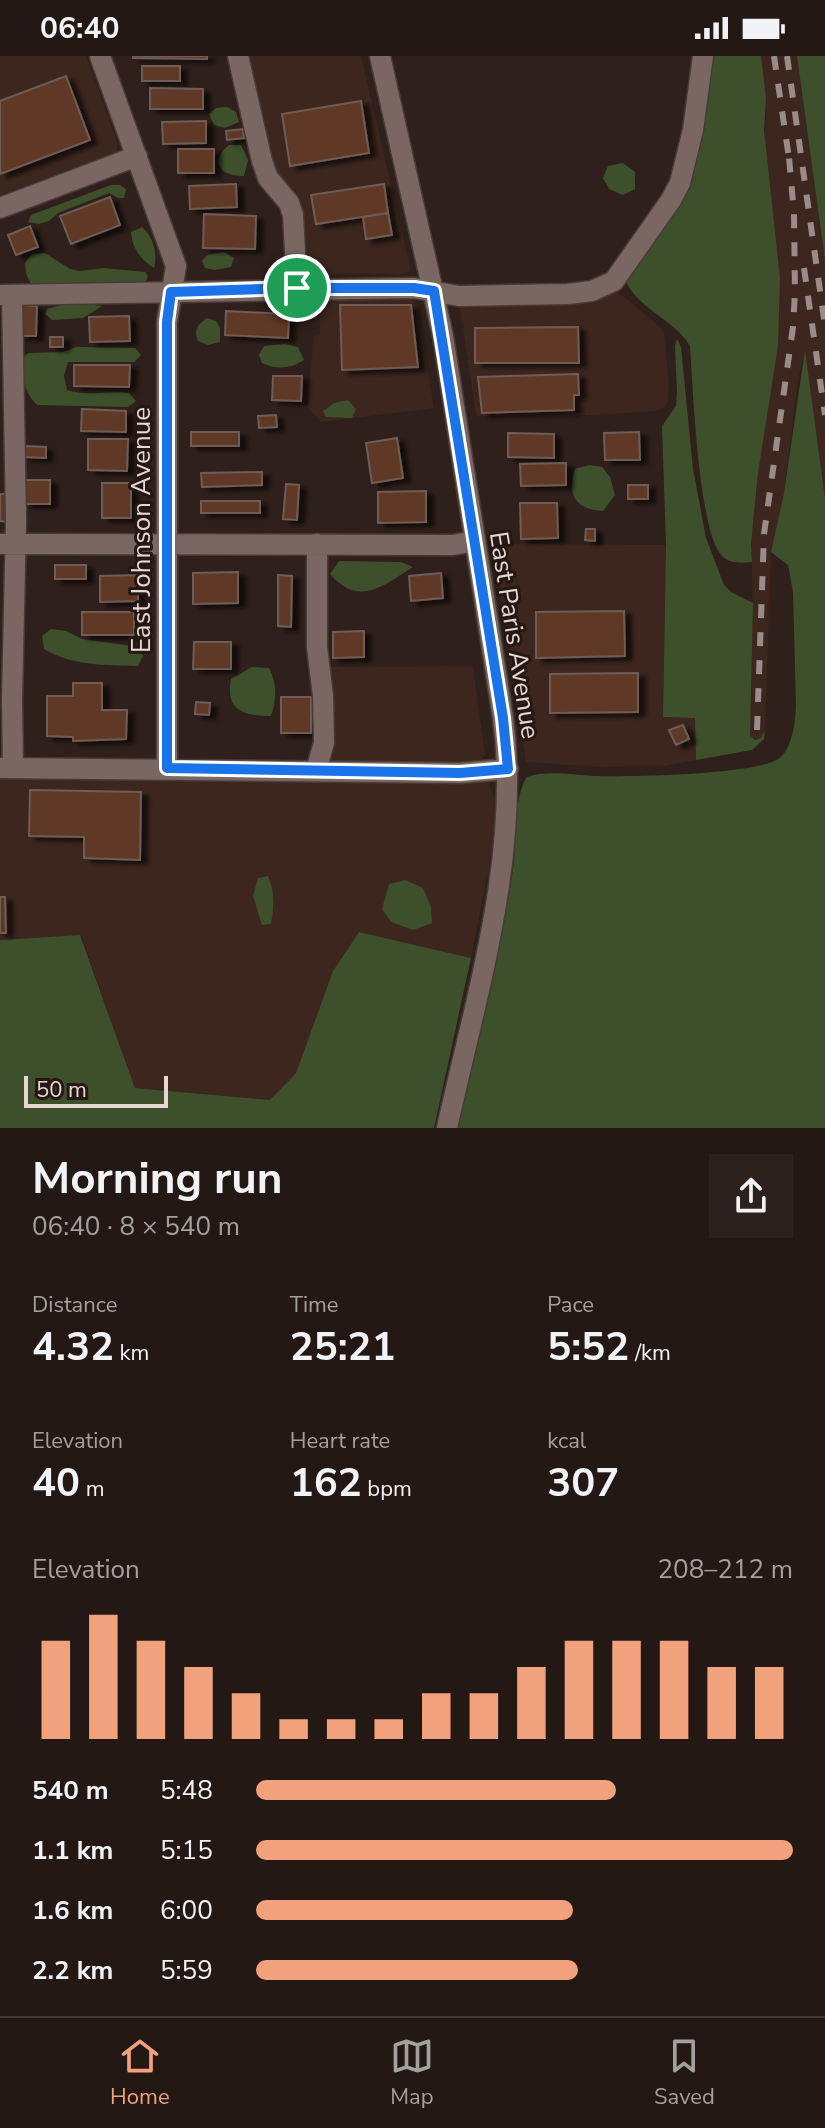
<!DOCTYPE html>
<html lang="en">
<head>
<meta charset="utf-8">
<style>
	body { margin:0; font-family:"Nunito Sans",sans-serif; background:#2c211d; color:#f1f3f6; height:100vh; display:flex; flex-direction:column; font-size:30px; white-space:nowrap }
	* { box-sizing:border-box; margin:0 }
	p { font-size:26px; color:#a3a0a0 }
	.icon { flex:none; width:44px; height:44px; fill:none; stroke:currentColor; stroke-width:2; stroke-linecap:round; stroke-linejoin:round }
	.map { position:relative; height:1072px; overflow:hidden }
	.panel { display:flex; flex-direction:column; background:#241814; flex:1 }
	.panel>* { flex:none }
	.scale { position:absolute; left:24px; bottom:20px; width:144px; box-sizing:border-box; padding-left:8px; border:4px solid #e3d8d4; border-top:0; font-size:22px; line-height:28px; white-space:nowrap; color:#e3d8d4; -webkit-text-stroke:6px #261712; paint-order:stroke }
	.pin { position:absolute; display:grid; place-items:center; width:68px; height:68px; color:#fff; margin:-34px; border:4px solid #fff; border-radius:50%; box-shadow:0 2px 8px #0007 }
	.round { display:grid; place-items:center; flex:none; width:84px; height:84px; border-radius:0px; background:#2c211d }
	.summary { display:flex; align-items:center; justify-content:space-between; height:136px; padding:0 32px }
	h1 { font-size:44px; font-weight:700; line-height:60px }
	.figures { display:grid; grid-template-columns:repeat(3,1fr); gap:12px; height:136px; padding:8px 32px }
	.figures div { display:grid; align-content:center }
	.figures b { font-size:40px; font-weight:700 }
	.figures small { font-size:22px; font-weight:400 }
	.figures p { font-size:22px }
	.chart { height:224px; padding:16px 32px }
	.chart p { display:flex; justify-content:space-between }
	.chart svg { width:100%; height:144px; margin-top:8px; stroke:#f1a17c; stroke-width:6 }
	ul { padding:0 32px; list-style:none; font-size:26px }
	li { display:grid; grid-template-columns:128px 96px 1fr; align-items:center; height:60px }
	li i { height:20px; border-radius:10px; background:#f1a17c }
	.status { display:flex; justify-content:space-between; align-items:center; height:56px; padding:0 40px; background:#241814; direction:ltr }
	.status svg { height:22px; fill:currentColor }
	.tabs { display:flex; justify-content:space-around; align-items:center; height:112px; border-top:2px solid #413734; background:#241814; font-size:22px; color:#a3a0a0 }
	.tabs a { display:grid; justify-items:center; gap:4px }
	.tabs .selected { color:#f1a17c }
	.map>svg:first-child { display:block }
	.built { fill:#3c261e }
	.green { fill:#3d502b }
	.building { fill:#603728; stroke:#6e5c55; stroke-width:2; filter:url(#shadow) }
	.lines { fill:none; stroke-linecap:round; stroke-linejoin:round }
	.minor-casing { stroke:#483b37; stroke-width:23 }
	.minor { stroke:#7a6761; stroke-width:20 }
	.rail { stroke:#9a8d89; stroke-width:6; stroke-dasharray:14 14; stroke-linecap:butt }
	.route-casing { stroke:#fff; stroke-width:16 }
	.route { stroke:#1a73e8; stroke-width:10 }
	.labels { text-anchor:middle; stroke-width:6; stroke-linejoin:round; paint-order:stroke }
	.street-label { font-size:26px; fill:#e3d8d4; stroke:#261712 }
</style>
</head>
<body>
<div class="status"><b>06:40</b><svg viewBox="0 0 49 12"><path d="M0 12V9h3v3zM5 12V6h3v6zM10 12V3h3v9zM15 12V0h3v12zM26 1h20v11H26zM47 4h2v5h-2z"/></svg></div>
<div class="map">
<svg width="825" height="1072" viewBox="0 0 825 1072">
	<defs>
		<filter id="shadow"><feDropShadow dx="7" dy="4" stdDeviation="2" flood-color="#0009"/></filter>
	</defs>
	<rect width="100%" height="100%" fill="#30201b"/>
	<path class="built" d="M0,0H86L118,88L116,96L0,139Z
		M242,0H361L411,215L404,218L302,217Z
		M761,0H797L825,204V442L805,297L798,324L784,437L771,496L765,674L761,682L755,684L750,679L749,668L753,547L751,488L758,417L766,42Z
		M617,235L660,271L664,277L669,327L668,344L665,351L656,355L593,359L476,360L460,251L572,246Z
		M410,242L417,248L434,352L321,366L307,351L314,280L320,279V243Z
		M506,488L666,489L663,661L695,662L696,704L664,710L599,711L526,706L494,489Z
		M473,610L485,699L477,706L469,709L325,706L322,611Z
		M0,720L487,723L497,748L493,789L471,902L359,876L333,915L296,1017L270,1044L135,1032L81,879L0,884Z"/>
	<path class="green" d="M709,0H761L766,42L764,74L780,222L778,290L758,417L751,488L752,506C741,507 730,508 722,500C698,475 693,330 690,290C675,264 640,254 626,226L669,162Z
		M797,0H825V204Z
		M227,51L236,56L239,66L225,72L214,69L209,58L216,52Z
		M229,89H241L248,104L244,120C220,120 208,106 229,89Z
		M623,107L635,116V133L623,139L609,133L603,122L608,110Z
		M111,129H120L126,133L124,142H118L109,137L58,157L49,165L39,168L28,166L31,159Z
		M142,171C153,180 158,198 154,212C141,204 132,192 131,176Z
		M224,196L234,202L231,211L215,214L205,212L202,205L207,199Z
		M45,197L70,213L80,215L103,212L145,216L148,220L145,227L31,228L26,218L25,207L32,198Z
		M71,246L102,250L83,262L52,264L45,258L47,253Z
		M207,262L216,265L220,272V286L208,289L198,285C193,273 198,269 207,262Z
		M677,283L681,291L693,413L706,482L724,529L731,536L753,547L750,679L755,684L761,682L765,674L764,683L752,694L696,704L695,662L663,661L666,489L662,370L676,350L677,336L675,290Z
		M285,288L298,291L304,304C290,313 277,314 262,307L259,299L264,290Z
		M77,291L135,292L141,299L134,306H68L64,320L67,334C86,341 109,334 129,337L136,345L128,351L37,349C24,337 21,319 23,301L29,297L63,296Z
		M805,294L825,442V1072H458C477,984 502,895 514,806C517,780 513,743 527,721C547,714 572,719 594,720C624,721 763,719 781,701C793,689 795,666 796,650L793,536L788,509L771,496L784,437Z
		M348,344L356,353L352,362L326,361L323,355L334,347Z
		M589,409L602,411L610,421L615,439L603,455C575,453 567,440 575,413Z
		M339,505L401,506L413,511C384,529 359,552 330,518Z
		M51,573L66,575L82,583L139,591L143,600L138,610C106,609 72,610 44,593L42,580Z
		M252,611L269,612C277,628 277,642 271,660C244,660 225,655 231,623Z
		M268,820C275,836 274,851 271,868L262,869L253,840L258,822Z
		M405,824L423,832L431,851L432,867L413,874L391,866L382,853L389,828Z
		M359,876L471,902L434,1072H0V884L80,879L135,1032L270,1044L296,1017L333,915Z"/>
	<path class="building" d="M133,0H207V3L133,2Z
		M142,10H180V25H142Z
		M66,20L90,84L0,118V45Z
		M150,32L203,33V53H150Z
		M361,45L369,97L290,110L282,58Z
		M206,65V87L163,88L162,66Z
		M243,73L244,82L227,84L226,75Z
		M178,93H214V117H178Z
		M236,128L237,151L190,153L189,130Z
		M384,128L388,157L316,168L311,139Z
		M110,141L120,169L71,188L60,160Z
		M388,157L392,179L366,183L363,161Z
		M204,158L256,160L255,193L203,192Z
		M30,170L38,191L16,199L8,179Z
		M22,249L37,250L36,280H20Z
		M340,249H411L418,311L342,314Z
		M226,255L289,258L288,282L225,279Z
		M129,260L130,285L90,286L89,261Z
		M578,271L579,307H475V272Z
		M50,281H63V291H50Z
		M74,309H130L129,331L74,330Z
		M578,318L579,339H574V354L482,357L478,321Z
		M273,320H302L301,345L272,344Z
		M82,353L126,355V376L81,375Z
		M276,359L277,371L259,372L258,360Z
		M191,376H239V390H191Z
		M639,376L640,404H605L604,377Z
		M508,377L554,378V402L508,401Z
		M397,382L403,422L372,427L366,387Z
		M88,383H128L127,415L88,414Z
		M24,390L46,391V402L23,401Z
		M566,407V429L521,430L520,408Z
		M262,416V429L202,431L201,417Z
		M25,424H50V448H25Z
		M102,427H131V462H102Z
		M286,428L299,429L297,464L283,463Z
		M628,429H648V443H628Z
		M426,435V466L378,467V436Z
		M0,438H9V466L0,465Z
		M201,445H260V457H201Z
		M520,447H557L558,482L521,483Z
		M586,473H595V485L585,484Z
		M55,509H86V523H55Z
		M238,516V547L193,548V517Z
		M441,517L443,542L411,545L409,520Z
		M138,519V545L100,546V520Z
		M278,519L292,520L291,571L278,570Z
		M624,555L625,600L536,602V556Z
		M82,556H134V579H82Z
		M364,575V601L333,602V576Z
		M194,586H231V613H193Z
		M638,617V656L550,657V618Z
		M73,627H102V654H127L126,683L73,685V681L47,680V640H73Z
		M281,641H311V677H281Z
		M196,646L210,647L209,659L195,658Z
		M683,669L689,683L676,689L669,674Z
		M30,734L141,736L140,804L84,802V781L29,780Z
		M0,841H5L6,877H0Z"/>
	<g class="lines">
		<g class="minor-casing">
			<path id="minor" d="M100,0L176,210L167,266V712
				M238,0L262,105L268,122L289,147L293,159L297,232
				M380,0L443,280L503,662C521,797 476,940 447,1072
				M0,152L137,100
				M0,239L414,232L459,240L568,238L592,235L614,225L671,144L680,127L693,74L703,0
				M12,239L16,465L12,643L13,712
				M0,488L453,489L475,485
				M0,712L460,717L508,713
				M316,714L324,687L323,640L317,591V488"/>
		</g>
		<use href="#minor" class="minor"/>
		<path class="rail" d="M774,0L790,109
			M787,0L825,270
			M804,212L825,359
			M757,674L764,478L793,271L795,236L794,158L789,101"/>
	</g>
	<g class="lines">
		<g class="route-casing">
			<path id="route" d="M297,232H414L434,235L503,662L508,713L460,717L167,712V266L171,236Z"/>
		</g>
		<use href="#route" class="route"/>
	</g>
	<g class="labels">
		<g class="street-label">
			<text transform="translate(141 474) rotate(-90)" y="9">East Johnson Avenue</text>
			<text transform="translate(515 579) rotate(81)" y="9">East Paris Avenue</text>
		</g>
	</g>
</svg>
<div class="scale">50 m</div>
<div class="pin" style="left:297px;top:232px;background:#1e9e55"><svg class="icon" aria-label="arrive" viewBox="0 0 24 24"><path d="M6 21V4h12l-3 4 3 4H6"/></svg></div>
</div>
<section class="panel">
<div class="summary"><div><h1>Morning run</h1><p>06:40 · 8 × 540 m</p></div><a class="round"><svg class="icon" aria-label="share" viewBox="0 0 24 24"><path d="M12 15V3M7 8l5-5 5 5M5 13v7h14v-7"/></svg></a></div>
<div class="figures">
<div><p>Distance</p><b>4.32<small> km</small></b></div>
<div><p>Time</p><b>25:21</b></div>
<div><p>Pace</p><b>5:52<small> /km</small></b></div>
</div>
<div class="figures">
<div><p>Elevation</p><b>40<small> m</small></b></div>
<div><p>Heart rate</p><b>162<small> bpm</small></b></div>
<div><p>kcal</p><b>307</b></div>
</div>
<div class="chart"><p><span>Elevation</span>208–212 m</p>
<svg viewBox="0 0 160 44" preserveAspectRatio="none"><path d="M5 44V14M15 44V6M25 44V14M35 44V22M45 44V30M55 44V38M65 44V38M75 44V38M85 44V30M95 44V30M105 44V22M115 44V14M125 44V14M135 44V14M145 44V22M155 44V22"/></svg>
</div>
<ul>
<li><b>540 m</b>5:48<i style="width:67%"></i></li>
<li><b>1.1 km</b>5:15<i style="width:100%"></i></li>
<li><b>1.6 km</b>6:00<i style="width:59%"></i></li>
<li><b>2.2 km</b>5:59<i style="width:60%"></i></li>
</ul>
</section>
<nav class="tabs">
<a class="selected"><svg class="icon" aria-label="home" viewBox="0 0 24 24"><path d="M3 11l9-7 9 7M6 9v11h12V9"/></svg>Home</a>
<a><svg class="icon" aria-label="map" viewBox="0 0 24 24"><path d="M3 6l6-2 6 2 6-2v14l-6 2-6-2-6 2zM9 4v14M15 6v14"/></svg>Map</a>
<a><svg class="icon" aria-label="saved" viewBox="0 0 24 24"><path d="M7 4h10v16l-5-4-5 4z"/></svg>Saved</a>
</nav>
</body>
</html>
